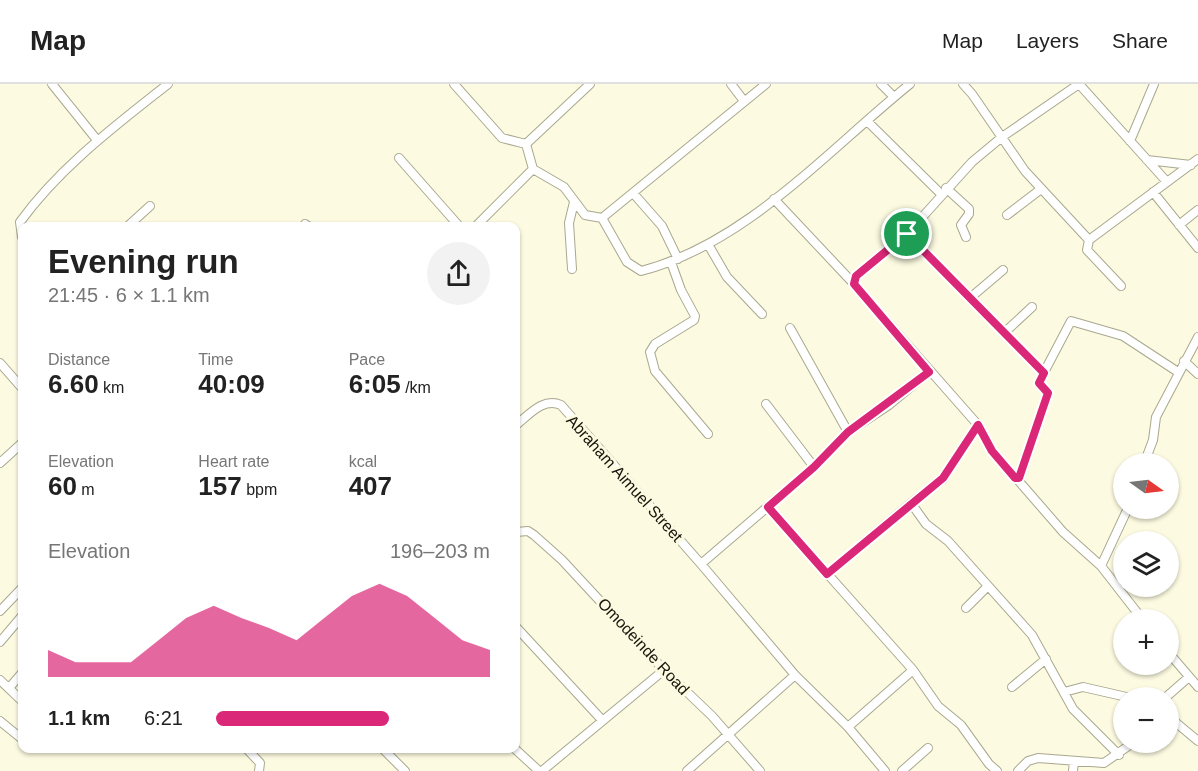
<!DOCTYPE html>
<html lang="en">
<head>
<meta charset="utf-8">
<style>
	body { margin:0; font-family:Helvetica,sans-serif; background:#f2f2f2; color:#222; height:100vh; display:flex; flex-direction:column; font-size:22px; white-space:nowrap }
	* { box-sizing:border-box; margin:0 }
	p { font-size:20px; color:#767676 }
	.icon { flex:none; width:33px; height:33px; fill:none; stroke:currentColor; stroke-width:2; stroke-linecap:round; stroke-linejoin:round }
	.map { position:relative; flex:1; overflow:hidden }
	.panel { position:absolute; left:18px; top:138px; width:502px; height:531px; display:flex; flex-direction:column; background:#fff; border-radius:12px; box-shadow:0 2px 4px #0004 }
	.panel>* { flex:none }
	.needle { width:39px; rotate:104deg }
	.buttons { position:absolute; left:1113px; top:369px; display:grid; gap:12px }
	.buttons a { display:grid; place-items:center; width:66px; height:66px; border-radius:50%; background:#fff; box-shadow:0 2px 4px #0004; font-size:30px }
	.pin { position:absolute; display:grid; place-items:center; width:51px; height:51px; color:#fff; margin:-26px; border:3px solid #fff; border-radius:50%; box-shadow:0 2px 6px #0007 }
	.round { display:grid; place-items:center; flex:none; width:63px; height:63px; border-radius:32px; background:#f2f2f2 }
	.head { display:flex; align-items:center; justify-content:space-between; height:102px; padding:0 30px }
	h1 { font-size:33px; font-weight:600; line-height:45px }
	.stats { display:grid; grid-template-columns:repeat(3,1fr); gap:9px; height:102px; padding:6px 30px }
	.stats div { display:grid; align-content:center }
	.stats b { font-size:26px; font-weight:600 }
	.stats small { font-size:16px; font-weight:400 }
	.stats p { font-size:16px }
	.chart { height:168px; padding:12px 30px }
	.chart p { display:flex; justify-content:space-between }
	.chart svg { width:100%; height:108px; margin-top:6px; fill:#db2777; opacity:.7 }
	ul { padding:0 30px; list-style:none; font-size:20px }
	li { display:grid; grid-template-columns:96px 72px 1fr; align-items:center; height:45px }
	li i { height:15px; border-radius:8px; background:#db2777 }
	header { display:flex; align-items:center; gap:36px; box-sizing:border-box; height:84px; padding:0 30px; background:#fff; border-bottom:2px solid #e0e0e0 }
	header strong { font-size:28px }
	nav { display:flex; gap:33px; margin-inline-start:auto; font-size:21px }
	.map>svg:first-child { display:block }
	.lines { fill:none; stroke-linecap:round; stroke-linejoin:round }
	.minor-casing { stroke:#a9a88f; stroke-width:10 }
	.minor { stroke:#fff; stroke-width:8 }
	.route-casing { stroke:#fff; stroke-width:12 }
	.route { stroke:#db2777; stroke-width:8 }
	.labels { text-anchor:middle; stroke-width:6; stroke-linejoin:round; paint-order:stroke }
	.street-label { font-size:16px; fill:#15150b; stroke:#fcfae0 }
</style>
</head>
<body>
<header>
<strong>Map</strong>
<nav><a>Map</a><a>Layers</a><a>Share</a></nav>
</header>
<div class="map">
<svg width="1198" height="687" viewBox="0 0 1198 687">
	<rect width="100%" height="100%" fill="#fcfae0"/>
	<g class="lines">
		<g class="minor-casing">
			<path id="minor" d="M52,0L97,56
				M454,0L502,54L526,60
				M731,0L744,17
				M881,0L894,13
				M963,0L972,10L1025,87L1089,156
				M1079,0L1167,98
				M867,37L941,110
				M1130,57L1154,0
				M526,60L590,0
				M399,74L459,142
				M1147,76L1191,81
				M533,85L564,103L585,131L602,134L766,0
				M946,104L969,125V130L961,141L966,153
				M1153,108L1198,164
				M633,109L662,142L678,175
				M774,115L854,200L978,341L992,367L1015,394L1021,391L1048,309L1040,301V296L1071,237L1123,252L1178,288
				M1007,131L1041,105
				M602,134L627,178L641,187C746,160 828,66 910,0
				M305,140L308,142
				M1179,141L1198,126
				M128,142L150,122
				M476,142L533,85L526,60
				M907,150L1044,289
				M22,153L20,138C60,83 115,42 168,0
				M709,162L727,193L762,230
				M671,178L681,206L695,232L694,236L655,260L650,268L655,287L708,350
				M572,185L569,139L574,118
				M854,200L856,192L907,150L972,78L1002,53L1079,0
				M1121,202L1087,166L1089,156L1198,75
				M970,214L1003,186
				M790,244L848,348
				M1004,249L1032,223
				M1184,277L1198,290
				M0,279L22,304
				M766,320L814,383
				M516,341C529,331 543,313 561,321L701,480L795,591L848,643L885,687
				M978,341L943,395L911,419L926,440L948,457L1032,551L1073,625L1119,671
				M0,379L22,359
				M1144,380L1153,356L1156,333L1198,253
				M1017,395L1063,448L1101,482L1143,536
				M768,423L913,586L938,622L961,641L989,680L997,687
				M516,448L528,447L534,451L562,476L664,586L712,632L760,687
				M701,480L814,383L848,348L889,321L929,288
				M1101,482L1128,424
				M827,490L911,419
				M966,524L988,502
				M0,527L22,504
				M516,543L602,636
				M0,558L22,532
				M1168,568L1198,603
				M0,596L22,617
				M1012,603L1046,575
				M9,604L22,589
				M1064,608L1083,603L1131,614
				M1165,614L1189,593
				M1168,632L1198,657
				M0,637L22,655
				M848,643L913,586
				M246,664L260,679L259,687
				M382,664L405,687
				M514,664L539,687
				M542,687L664,586
				M687,687L795,591
				M902,687L928,664
				M1018,687L1028,677L1038,674L1104,679L1134,658
				M1073,687L1074,677"/>
		</g>
		<use href="#minor" class="minor"/>
	</g>
	<g class="lines">
		<g class="route-casing">
			<path id="route" d="M907,150L1044,289L1039,299L1048,309L1019,394H1015L992,367L978,341L943,394L827,490L768,423L814,383L848,348L929,288L854,200L856,192Z"/>
		</g>
		<use href="#route" class="route"/>
	</g>
	<g class="labels">
		<g class="street-label">
			<text transform="translate(625 394) rotate(48)" y="6">Abraham Aimuel Street</text>
			<text transform="translate(644 562) rotate(47)" y="6">Omodeinde Road</text>
		</g>
	</g>
</svg>
<div class="buttons">
<a><svg class="needle" viewBox="-14 -14 28 28"><path d="M0-13l5 13h-10z" fill="#e53935"/><path d="M0 13l5-13h-10z" fill="#767676"/></svg></a>
<a><svg class="icon" aria-label="layers" viewBox="0 0 24 24"><path d="M12 4l9 5-9 5-9-5zM3 14l9 5 9-5"/></svg></a>
<a>+</a>
<a>−</a>
</div>
<div class="pin" style="left:907px;top:150px;background:#1e9e55"><svg class="icon" aria-label="arrive" viewBox="0 0 24 24"><path d="M6 21V4h12l-3 4 3 4H6"/></svg></div>
<section class="panel">
<div class="head"><div><h1>Evening run</h1><p>21:45 · 6 × 1.1 km</p></div><a class="round"><svg class="icon" aria-label="share" viewBox="0 0 24 24"><path d="M12 15V3M7 8l5-5 5 5M5 13v7h14v-7"/></svg></a></div>
<div class="stats">
<div><p>Distance</p><b>6.60<small> km</small></b></div>
<div><p>Time</p><b>40:09</b></div>
<div><p>Pace</p><b>6:05<small> /km</small></b></div>
</div>
<div class="stats">
<div><p>Elevation</p><b>60<small> m</small></b></div>
<div><p>Heart rate</p><b>157<small> bpm</small></b></div>
<div><p>kcal</p><b>407</b></div>
</div>
<div class="chart"><p><span>Elevation</span>196–203 m</p>
<svg viewBox="0 0 160 44" preserveAspectRatio="none"><path d="M0 44V33L10 38L20 38L30 38L40 29L50 20L60 15L70 20L80 24L90 29L100 20L110 11L120 6L130 11L140 20L150 29L160 33V44z"/></svg>
</div>
<ul>
<li><b>1.1 km</b>6:21<i style="width:63%"></i></li>
</ul>
</section>
</div>
</body>
</html>
